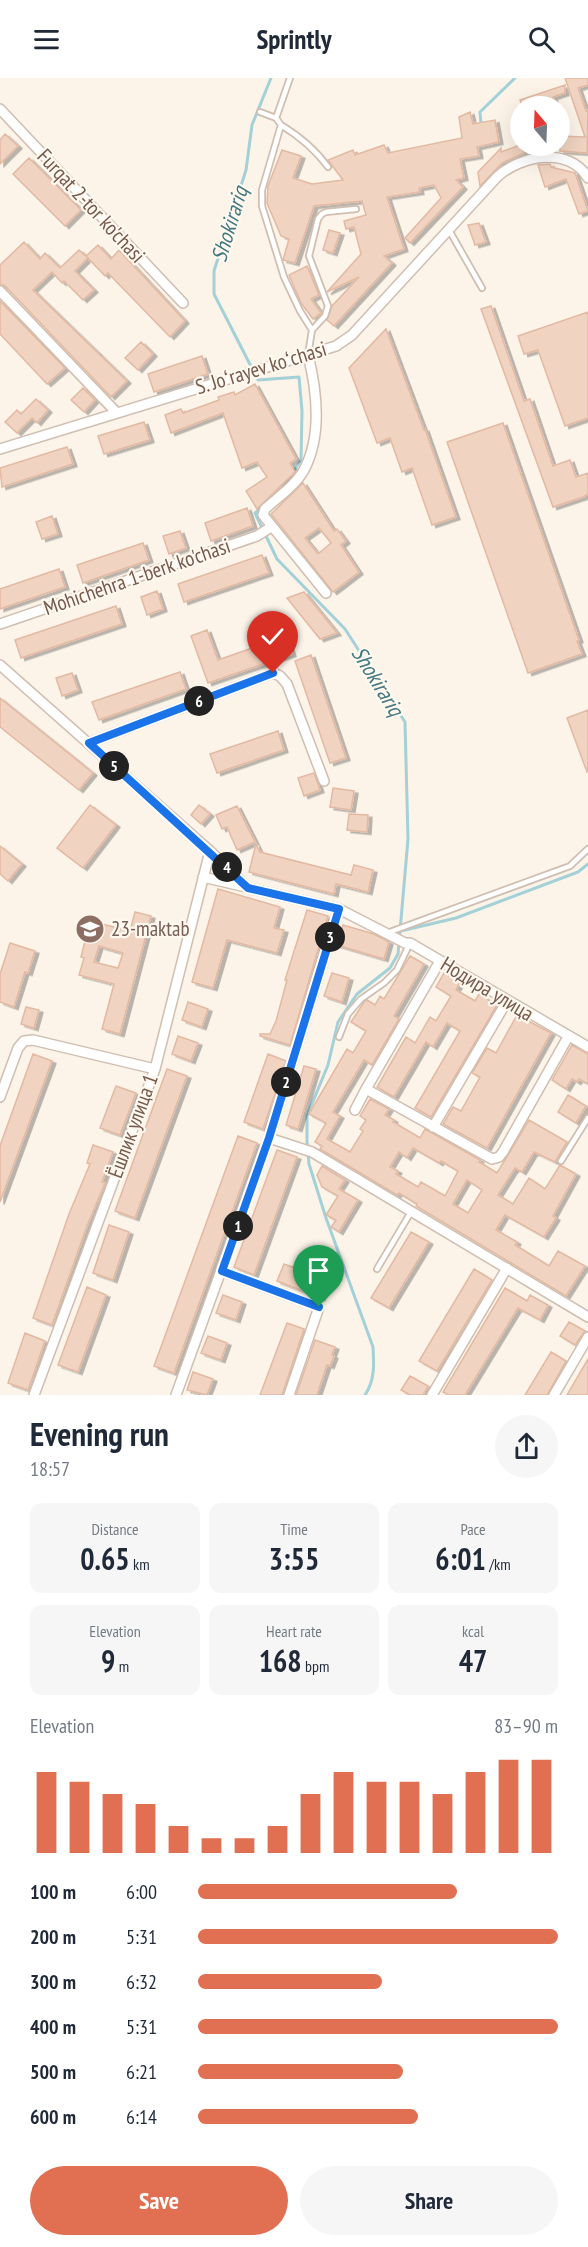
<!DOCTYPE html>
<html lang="en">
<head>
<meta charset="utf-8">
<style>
	body { margin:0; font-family:"PT Sans Narrow",sans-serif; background:#f6f6f7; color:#1f2937; height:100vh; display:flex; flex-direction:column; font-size:22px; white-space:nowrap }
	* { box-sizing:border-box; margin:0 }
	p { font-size:20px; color:#747a83 }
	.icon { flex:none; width:33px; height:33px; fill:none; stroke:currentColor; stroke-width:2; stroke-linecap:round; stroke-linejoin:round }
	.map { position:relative; height:1317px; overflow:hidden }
	.panel { display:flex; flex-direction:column; background:#fff; flex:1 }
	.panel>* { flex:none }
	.needle { width:39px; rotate:341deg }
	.tools { position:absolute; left:510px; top:18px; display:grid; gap:12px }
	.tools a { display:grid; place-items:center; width:60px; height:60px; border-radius:50%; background:#fff; box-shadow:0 6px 24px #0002; font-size:30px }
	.pin { position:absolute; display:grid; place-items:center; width:51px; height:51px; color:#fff; margin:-62px -26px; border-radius:50% 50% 50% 0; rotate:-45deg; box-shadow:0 0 6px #0007 }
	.pin .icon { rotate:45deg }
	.km { position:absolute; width:30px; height:30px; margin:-15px; border-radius:50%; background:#222; color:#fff; font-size:16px; line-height:30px; text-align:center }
	.round { display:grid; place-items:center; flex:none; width:63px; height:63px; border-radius:32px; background:#f6f6f7 }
	.head { display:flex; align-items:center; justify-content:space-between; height:102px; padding:0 30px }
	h1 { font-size:33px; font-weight:600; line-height:45px }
	.stats { display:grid; grid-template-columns:repeat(3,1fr); gap:9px; height:102px; padding:6px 30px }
	.stats div { display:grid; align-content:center; border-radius:12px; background:#f6f6f7; text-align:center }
	.stats b { font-size:30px; font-weight:600 }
	.stats small { font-size:16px; font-weight:400 }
	.stats p { font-size:16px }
	.chart { height:168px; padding:12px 30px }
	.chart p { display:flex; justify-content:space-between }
	.chart svg { width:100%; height:108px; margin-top:6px; stroke:#e16f52; stroke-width:6 }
	.action { display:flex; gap:12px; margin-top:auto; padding:12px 30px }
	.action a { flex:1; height:69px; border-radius:36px; background:#e16f52; color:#fff; font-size:24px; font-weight:600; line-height:69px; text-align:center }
	.action a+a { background:#f6f6f7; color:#1f2937 }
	ul { padding:0 30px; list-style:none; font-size:20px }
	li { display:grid; grid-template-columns:96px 72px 1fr; align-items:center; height:45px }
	li i { height:15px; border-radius:8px; background:#e16f52 }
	header { display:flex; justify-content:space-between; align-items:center; height:78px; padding:0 30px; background:#fff; font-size:27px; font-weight:600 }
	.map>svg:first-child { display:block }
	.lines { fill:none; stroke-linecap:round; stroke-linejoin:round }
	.stream { stroke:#a4d0d7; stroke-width:3 }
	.building { fill:#f0d3c1; stroke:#e3b9a2; stroke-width:1.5; fill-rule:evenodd; filter:url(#shadow) }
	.service-casing { stroke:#d0beb1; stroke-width:8 }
	.minor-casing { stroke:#d0beb1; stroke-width:12 }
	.service { stroke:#fff; stroke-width:4.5 }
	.minor { stroke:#fff; stroke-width:9 }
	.route-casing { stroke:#fff; stroke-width:12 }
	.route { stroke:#1a73e8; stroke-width:8 }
	.labels { text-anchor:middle; stroke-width:4.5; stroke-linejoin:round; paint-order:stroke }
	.street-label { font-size:21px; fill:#765a4d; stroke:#fef8ef }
	.education-label { font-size:21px; fill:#785e54; stroke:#fef8ef; text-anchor:start }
	.water-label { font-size:22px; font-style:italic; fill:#437881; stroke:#fef8ef }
</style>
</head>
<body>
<header><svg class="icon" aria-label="menu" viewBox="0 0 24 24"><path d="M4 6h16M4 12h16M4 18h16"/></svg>Sprintly<svg class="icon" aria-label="search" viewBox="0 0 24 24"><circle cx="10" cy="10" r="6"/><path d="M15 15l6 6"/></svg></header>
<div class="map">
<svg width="588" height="1317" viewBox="0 0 588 1317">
	<defs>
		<filter id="shadow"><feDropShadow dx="4" dy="2.5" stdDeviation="0" flood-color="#0004"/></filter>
	</defs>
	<rect width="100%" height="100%" fill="#fcf4e9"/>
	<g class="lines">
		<path class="stream" d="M271,0L252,47L246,92L214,193V216L258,302L299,299L302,333L301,382L282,411
			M481,46L480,34L515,0
			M262,429L255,435L277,481L345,551L405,644L408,761L398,876L390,890L357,916L338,944L328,987L307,1038V1064L309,1086L326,1140L373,1269C374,1287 375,1302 365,1317
			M401,853L456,840L578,794L588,786"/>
	</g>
	<path class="building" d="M565,0H588V7L578,10L586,33L588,32L587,75L560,73V58L585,59Z
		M565,7V15L553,19L556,28H522L520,22Z
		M470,34L473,46L495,42L499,64L477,69L479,78L460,81L464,100L456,102L463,109L410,165L405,160L441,120L434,107L419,110L420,114L387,119L404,171L384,178L392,185L334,248L327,242L332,228L359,199L327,214L361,176L354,149L346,151L344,143L366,137L362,123L314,128L295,185L283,182L289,161L281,158L267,125L268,108L282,72L301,78L293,100L312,106L343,102L328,82L353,72L355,77L384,67L388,75L462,60L459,39Z
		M5,56L18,68L0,86V62Z
		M520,67L524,75L502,85L480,108L478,94L501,70V74Z
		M29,80L81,132L65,148L13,96Z
		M550,86L551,89L575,95L588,133L579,136L566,101L545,109L538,87Z
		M479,145L486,164L475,167L468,147Z
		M329,152L340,155L333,175L323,172Z
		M24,164L40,181L45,175L60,190L79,172L88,180L75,193L94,212L83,222L64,203L62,205L52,194L33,212L127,303L111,319L5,208L0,206V187Z
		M98,167L111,181L119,172L185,243L170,259L108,195L105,198L86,178Z
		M307,188L319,217L311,221L321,235L313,241L301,225L289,197Z
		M0,223L65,290L47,306L0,256Z
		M491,228L524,323L530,321L553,388L570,382L576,399L588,395V416L583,419L553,429L481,231Z
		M588,234V340L565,348L538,272L524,276L518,258Z
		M386,251L424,352L425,351L456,439L432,447L412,390L402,394L390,360L377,365L349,290Z
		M141,264L153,276L138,292L125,280Z
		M202,278L208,296L154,314L148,296Z
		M255,306L296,381L290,385L295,394L257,431L246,413L267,399L257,384L242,390L223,335L171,355L165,337L181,331L183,335L219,322L218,319L234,314L235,317Z
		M83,310L95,322L84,334L71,322Z
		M36,321L48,332L37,345L32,340L17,355L5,344L17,332L21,336Z
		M144,344L150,362L104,376L98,358Z
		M503,345L579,562L577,563L582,576L528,595L447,364Z
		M67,369L73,386L2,409L0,390Z
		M303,405L334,453L337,451L346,463L341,467L359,494L333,514L271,436ZM319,450L331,465L318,476L305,460Z
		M247,430L253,448L211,463L205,445Z
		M52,438L58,456L42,461L36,444Z
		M180,453L186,470L169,476L163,458Z
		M143,465L149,482L83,505L77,487Z
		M262,477L269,495L184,524L178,506Z
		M59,491L65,509L0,531V511Z
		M157,513L163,531L147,537L141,519Z
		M304,514L337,555L320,561L287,520Z
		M116,528L122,546L21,580L15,562Z
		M207,552L218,582L286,558L292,576L208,605L191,558Z
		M311,577L346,680L330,685L295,583Z
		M180,594L186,611L99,642L92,624Z
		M72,595L78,612L62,618L56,600Z
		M0,620L93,695L79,712L0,649Z
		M588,632V693L587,694L567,640Z
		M278,653L284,672L217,695L210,676Z
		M314,695L320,712L304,718L298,700Z
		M333,710L354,713L351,732L330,729Z
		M90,727L116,747L83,790L57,770Z
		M199,727L210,736L201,746L191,737Z
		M237,728L255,764L237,772L227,749L222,751L216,737Z
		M349,736L368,737L367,754L347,752Z
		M256,766L260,774L351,797L354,787L373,792L368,814L336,806L334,816L249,794Z
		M0,768L22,786L8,803L0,796Z
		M218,811L280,829L274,850L284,852L277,875L227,862L213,910L192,904Z
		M307,832L328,838L290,967L260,958V956H270L276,943L287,902H285Z
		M135,834L151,838L120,956L102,951L114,906L79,897L84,880L81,879L90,843L130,853ZM99,868L123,875L118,890L94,884Z
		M343,847L374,856L389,864L384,881L337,867Z
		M10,865L35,873L28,895L25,894L14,929L0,924V896Z
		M410,878L424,886L394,938L399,941L372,987L364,982L333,1034L340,1038L327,1061L350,1074L363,1053L360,1051L366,1042L360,1038L370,1021L389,1031L385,1037L394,1042L393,1044L420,1060L425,1051L480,1082L479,1084L497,1095L529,1042L567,1064L555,1084L534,1074L522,1094L515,1090L498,1117L513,1126L529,1100L545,1111L560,1087L576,1096L553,1138L556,1140L544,1159L505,1137L496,1152L517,1164L515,1167L549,1188L558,1173L585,1188L566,1218L416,1128L417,1126L399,1115L397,1117L320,1071L322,1068L315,1064L326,1045L309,1036L347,971L353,975L366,953L351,944L364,924L367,922L375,927L380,918L384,921ZM413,1070L439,1085L441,1083L458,1093L445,1118L421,1104L418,1109L396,1096L398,1093L390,1089L399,1074L407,1080ZM467,1102L482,1112L468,1135L453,1126Z
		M332,895L349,900L342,924L324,918Z
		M444,895L460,904L456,912L475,923L479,916L497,927L431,1039L415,1030L460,953L447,945L433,969L426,964L394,1019L377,1009L406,959L415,965L430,939L436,943L451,918L436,909Z
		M188,924L208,931L202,949L182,942Z
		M26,929L39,932L34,950L21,946Z
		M517,937L551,955L487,1070L443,1046L453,1029L461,1033L480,999L472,995L487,970L496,975Z
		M178,958L198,965L191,983L172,976Z
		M572,967L588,976V1006L579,1001L577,1004L572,1001L566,1011L552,1002Z
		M33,976L52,983L0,1124V1068Z
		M268,976L286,983L263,1051L244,1044Z
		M304,988L316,991L298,1051L286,1047Z
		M167,991L187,998L135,1140L115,1133Z
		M116,1008L136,1015L120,1057L100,1050Z
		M568,1017L586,1028L576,1045L558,1034Z
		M238,1058L257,1065L174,1295L154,1288Z
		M93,1067L113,1074L102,1104L105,1105L87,1148L52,1247L33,1240L69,1136L90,1086L87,1085Z
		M277,1072L297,1079L254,1197L234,1189Z
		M322,1088L345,1102L339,1111L358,1122L339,1154L331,1149L336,1142L326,1137L338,1118L322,1109L317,1097Z
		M109,1147L129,1154L113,1202L93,1195Z
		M411,1154L429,1164L389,1230L371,1220Z
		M284,1186L328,1202L321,1220L277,1203Z
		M474,1191L492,1202L437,1293L419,1283Z
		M87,1209L106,1217L78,1294L58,1287Z
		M505,1210L527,1223L530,1217L548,1227L540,1242L518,1230L465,1317H448L443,1314Z
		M223,1217L242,1224L236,1242L216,1235Z
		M569,1244L585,1253L575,1267L560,1258Z
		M287,1245L304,1251L282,1317H260Z
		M25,1255L45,1263L28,1312L8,1305Z
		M208,1258L227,1265L221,1282L201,1275Z
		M315,1262L335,1269L332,1277L334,1278L330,1288L327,1287L317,1317H296Z
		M551,1274L566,1283L547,1317H525Z
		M588,1281V1317H567Z
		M193,1294L213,1301L207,1317L187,1312Z
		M410,1298L428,1308L423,1317H410L401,1312Z"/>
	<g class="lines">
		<g class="service-casing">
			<path id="service" d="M290,0L276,40L281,47L262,112V128L284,199L300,233L312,252
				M260,34L276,40
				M281,47C299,58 315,71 328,89
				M449,152L482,210
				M308,277L312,252L325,238L328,228L309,178L318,141L322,136L326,134L356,131
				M387,855L570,788L588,771
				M339,959L348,936L361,921L384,905L397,892L410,865
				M561,1083L588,1040
				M377,1191L411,1134"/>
		</g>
		<g class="minor-casing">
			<path id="minor" d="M0,31L183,225
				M0,213L116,334
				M308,277C317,313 322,358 304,392C295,408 278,419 265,431L263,437L326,515
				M0,371L336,268L352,257L497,99C521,77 569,68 588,100
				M0,546L257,458L271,449
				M0,587L210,773L248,810L339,831L405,865H410L588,969
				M89,665L273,595L280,598L287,606L324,703
				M203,799L246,809
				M440,883L366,1011L492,1081L499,1079L503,1074L568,959
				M0,1019L18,970L24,963L33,962L155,991
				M355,1032L366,1011
				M433,1049L507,923
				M269,1060L312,1074L588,1239
				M222,1193L319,1229L289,1317
				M34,1317L155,991L210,773
				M176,1317L269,1060L339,831
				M432,1317L507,1190
				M554,1317L588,1259"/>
		</g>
		<use href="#service" class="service"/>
		<use href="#minor" class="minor"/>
	</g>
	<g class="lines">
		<g class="route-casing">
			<path id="route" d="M273,595L89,665L248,810L339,831L269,1060L222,1193L319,1229"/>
		</g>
		<use href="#route" class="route"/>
	</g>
	<defs>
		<g id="school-disc" transform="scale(1.5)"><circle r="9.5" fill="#8d6e63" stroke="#fef8ef"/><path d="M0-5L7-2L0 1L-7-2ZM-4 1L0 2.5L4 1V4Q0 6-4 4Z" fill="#fff"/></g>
	</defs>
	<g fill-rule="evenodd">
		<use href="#school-disc" x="90" y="851"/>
	</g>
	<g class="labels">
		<g class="street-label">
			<text transform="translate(91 128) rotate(47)" y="7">Furqat 2-tor ko'chasi</text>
			<text transform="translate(261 290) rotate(-17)" y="7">S. Joʻrayev koʻchasi</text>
			<text transform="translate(137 499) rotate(-19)" y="7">Mohichehra 1-berk ko'chasi</text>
			<text transform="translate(487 911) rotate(31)" y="7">Нодира улица</text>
			<text transform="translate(133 1048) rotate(-70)" y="7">Ёшлик улица 1</text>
		</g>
		<g class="education-label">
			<text x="111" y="858">23-maktab</text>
		</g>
		<g class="water-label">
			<text transform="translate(229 146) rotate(-73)" y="8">Shokirariq</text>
			<text transform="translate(378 603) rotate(58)" y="8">Shokirariq</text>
		</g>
	</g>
</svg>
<div class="tools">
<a><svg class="needle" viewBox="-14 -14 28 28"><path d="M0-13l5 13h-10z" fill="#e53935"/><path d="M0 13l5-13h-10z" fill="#747a83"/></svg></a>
</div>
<div class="pin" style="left:319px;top:1229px;background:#1e9e55"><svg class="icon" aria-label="arrive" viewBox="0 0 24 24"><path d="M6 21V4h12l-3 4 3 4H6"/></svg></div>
<div class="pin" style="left:273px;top:595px;background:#d93025"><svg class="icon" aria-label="check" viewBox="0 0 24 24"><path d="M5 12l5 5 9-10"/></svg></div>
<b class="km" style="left:238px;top:1148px">1</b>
<b class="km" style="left:286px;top:1004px">2</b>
<b class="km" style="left:330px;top:859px">3</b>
<b class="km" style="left:227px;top:789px">4</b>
<b class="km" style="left:114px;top:688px">5</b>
<b class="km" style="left:199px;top:623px">6</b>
</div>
<section class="panel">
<div class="head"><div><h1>Evening run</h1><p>18:57</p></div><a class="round"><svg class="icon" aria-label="share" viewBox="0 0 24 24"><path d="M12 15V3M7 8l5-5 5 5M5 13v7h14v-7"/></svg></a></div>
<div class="stats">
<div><p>Distance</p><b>0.65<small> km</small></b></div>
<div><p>Time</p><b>3:55</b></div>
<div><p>Pace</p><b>6:01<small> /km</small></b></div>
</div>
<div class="stats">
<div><p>Elevation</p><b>9<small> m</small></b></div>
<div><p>Heart rate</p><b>168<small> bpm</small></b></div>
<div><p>kcal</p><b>47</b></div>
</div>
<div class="chart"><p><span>Elevation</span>83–90 m</p>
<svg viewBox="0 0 160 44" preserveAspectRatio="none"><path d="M5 44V11M15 44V15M25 44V20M35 44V24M45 44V33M55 44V38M65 44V38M75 44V33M85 44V20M95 44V11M105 44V15M115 44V15M125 44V20M135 44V11M145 44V6M155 44V6"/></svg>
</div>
<ul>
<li><b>100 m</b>6:00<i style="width:72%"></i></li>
<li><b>200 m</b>5:31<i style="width:100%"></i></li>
<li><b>300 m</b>6:32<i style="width:51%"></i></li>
<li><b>400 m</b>5:31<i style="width:100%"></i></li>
<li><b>500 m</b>6:21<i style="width:57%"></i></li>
<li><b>600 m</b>6:14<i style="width:61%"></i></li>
</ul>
<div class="action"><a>Save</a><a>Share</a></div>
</section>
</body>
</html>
